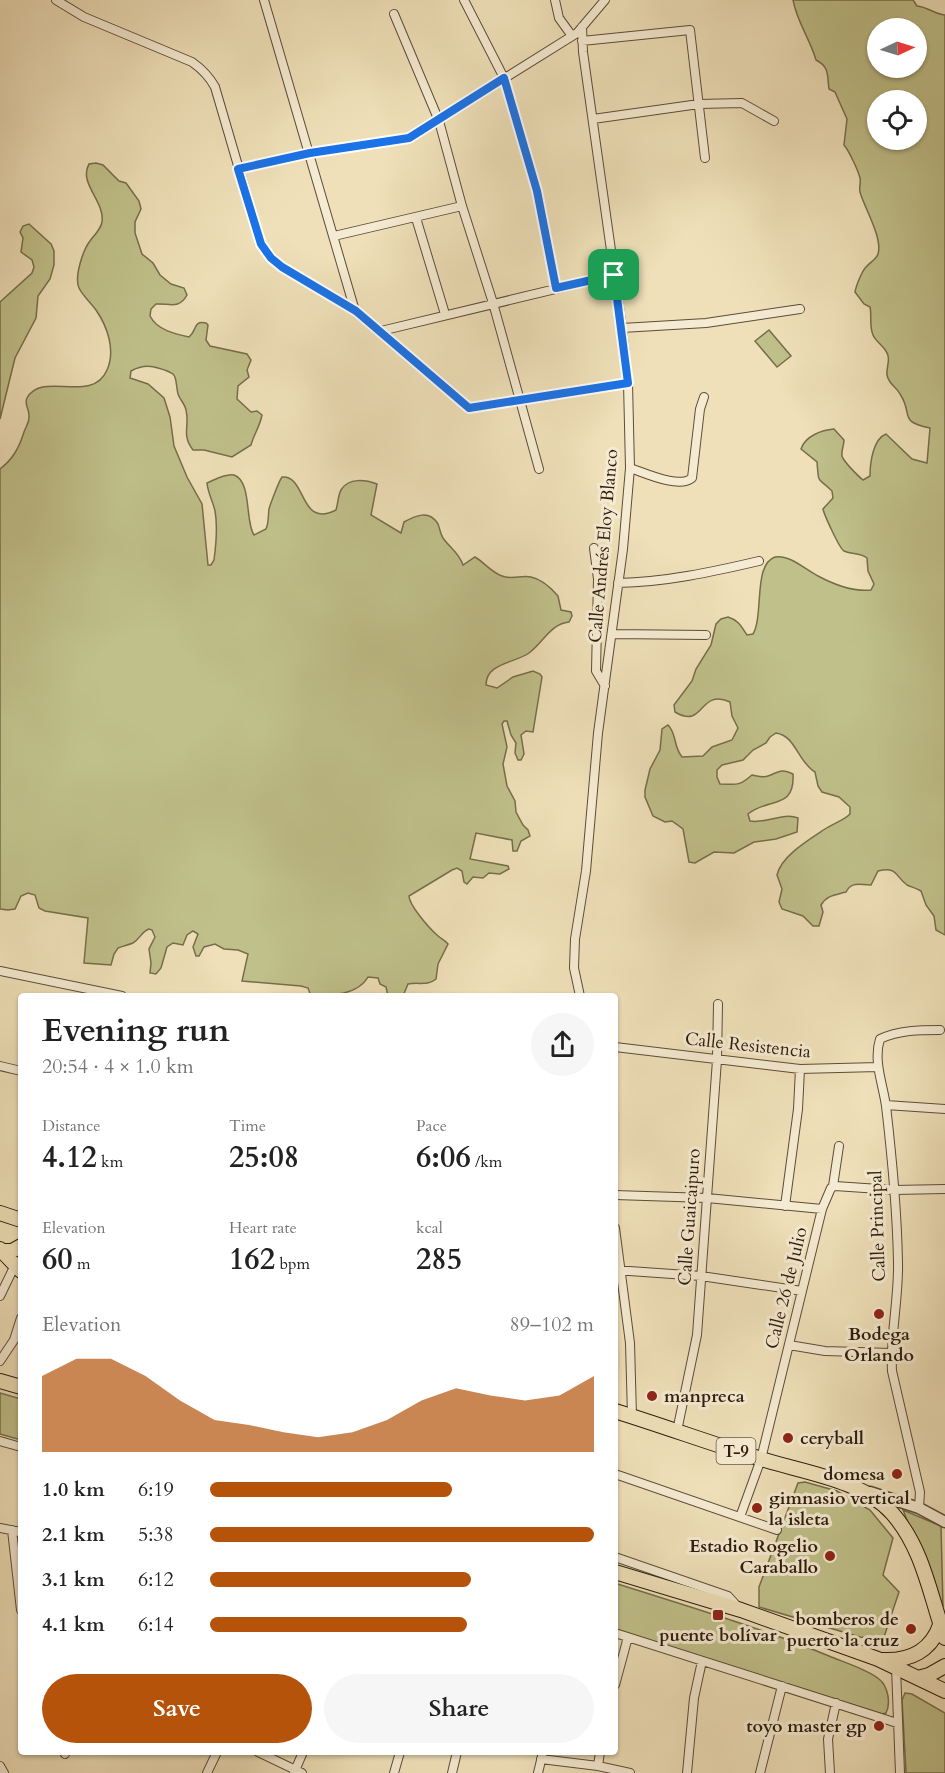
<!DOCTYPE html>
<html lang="en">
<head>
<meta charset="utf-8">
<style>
	body { margin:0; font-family:Cardo,serif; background:#f6f6f6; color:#222; height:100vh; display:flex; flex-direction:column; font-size:22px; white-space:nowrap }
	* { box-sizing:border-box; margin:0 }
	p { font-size:20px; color:#767676 }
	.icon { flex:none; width:33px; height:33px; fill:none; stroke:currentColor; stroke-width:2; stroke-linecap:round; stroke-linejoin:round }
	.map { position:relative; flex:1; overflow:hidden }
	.drawer { position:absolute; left:18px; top:993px; width:600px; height:762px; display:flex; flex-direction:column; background:#fff; border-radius:6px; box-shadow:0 2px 4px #0004 }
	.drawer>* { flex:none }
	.needle { width:39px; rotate:86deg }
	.controls { position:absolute; left:867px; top:18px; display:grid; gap:12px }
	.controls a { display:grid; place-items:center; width:60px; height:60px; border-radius:50%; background:#fff; box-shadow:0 2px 4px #0004; font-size:30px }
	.pin { position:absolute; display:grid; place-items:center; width:51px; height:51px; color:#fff; margin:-26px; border-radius:12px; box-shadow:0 3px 9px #0006 }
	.round { display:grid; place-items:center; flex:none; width:63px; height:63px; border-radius:32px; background:#f6f6f6 }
	.overview { display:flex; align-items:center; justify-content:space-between; height:102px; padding:0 24px }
	h1 { font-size:33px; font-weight:700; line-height:45px }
	.stats { display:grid; grid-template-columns:repeat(3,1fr); gap:9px; height:102px; padding:6px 24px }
	.stats div { display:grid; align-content:center }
	.stats b { font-size:30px; font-weight:700 }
	.stats small { font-size:16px; font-weight:400 }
	.stats p { font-size:16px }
	.chart { height:168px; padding:12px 24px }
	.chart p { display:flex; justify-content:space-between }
	.chart svg { width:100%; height:108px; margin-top:6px; fill:#b45309; opacity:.7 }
	.cta { display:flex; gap:12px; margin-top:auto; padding:12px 24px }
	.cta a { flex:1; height:69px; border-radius:36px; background:#b45309; color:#fff; font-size:24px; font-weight:700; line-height:69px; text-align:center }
	.cta a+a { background:#f6f6f6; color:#222 }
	ul { padding:0 24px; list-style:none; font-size:20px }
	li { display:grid; grid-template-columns:96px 72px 1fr; align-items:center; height:45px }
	li i { height:15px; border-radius:8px; background:#b45309 }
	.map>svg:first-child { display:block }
	.green { fill:#c0c08a; stroke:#766e4b; stroke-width:1.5; fill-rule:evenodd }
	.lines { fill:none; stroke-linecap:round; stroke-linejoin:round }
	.minor-casing { stroke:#5e4c37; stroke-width:10 }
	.tertiary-casing { stroke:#5e4c37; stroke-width:13 }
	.trunk-casing { stroke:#2d1b0c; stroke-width:16 }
	.minor { stroke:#f5ebd2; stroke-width:8 }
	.tertiary { stroke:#f5ebd2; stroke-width:10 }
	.trunk { stroke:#efe0b9; stroke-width:14 }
	.route-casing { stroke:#fff; stroke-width:12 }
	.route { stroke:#1a73e8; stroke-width:8 }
	.poi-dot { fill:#8f2418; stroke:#f5ebd2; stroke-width:2 }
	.labels { text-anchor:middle; stroke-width:6; stroke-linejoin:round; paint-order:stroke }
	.shield { fill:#f5ebd2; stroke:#695947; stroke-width:1.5 }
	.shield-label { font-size:16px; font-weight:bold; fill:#2d1b0c }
	.street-label { font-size:18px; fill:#2d1b0c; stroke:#f5ebd2 }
	.poi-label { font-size:18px; font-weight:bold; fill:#2d1b0c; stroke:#f5ebd2; text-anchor:end }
</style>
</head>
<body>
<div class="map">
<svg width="945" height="1773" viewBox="0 0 945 1773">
	<rect width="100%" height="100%" fill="#efe0b9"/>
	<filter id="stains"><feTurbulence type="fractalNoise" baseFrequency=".00333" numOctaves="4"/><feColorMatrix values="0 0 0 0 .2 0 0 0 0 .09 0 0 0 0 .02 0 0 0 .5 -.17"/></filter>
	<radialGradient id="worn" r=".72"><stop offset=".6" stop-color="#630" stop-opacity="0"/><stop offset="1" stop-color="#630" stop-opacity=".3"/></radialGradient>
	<path class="green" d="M793,0H913L917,6C928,7 934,14 945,15V935L936,930L934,916L926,905L921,891C916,888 911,887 907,885C895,876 897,866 878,871L871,885C859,885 852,881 846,892C835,895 827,895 821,905L823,912L819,926H813L803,916L782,909L779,902L782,889L777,875C781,856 810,839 825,829C834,823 843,821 850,814V807L839,797L822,792L818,786L815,772C797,761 796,736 776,733L770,737L766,743L753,750L743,760L722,765L717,770V777L720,784C737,784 738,787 752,775C757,776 764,778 768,776C779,772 781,768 793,774C795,810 769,797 748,814L750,821C767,824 783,812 798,818L797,832L776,839L754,842L734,853L714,852L695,863L689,862L683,829L672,821L665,822L653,816L645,797V790L650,769L660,750L662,729L668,725C677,734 673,746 682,757L703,756L712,747L732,740L738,728L732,716L730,702C698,688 705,730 675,712L674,705L692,681L696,669L711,645L716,624L721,619L728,617C738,620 741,626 747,635L753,634C764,615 753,564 775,557C789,554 806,570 818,576C833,584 854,592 871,590L874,584L868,571L867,558C859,552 852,555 844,551C839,548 824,514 823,509L833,498L832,491C817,476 819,486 817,462L801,449C805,436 822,430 834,429L844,440C844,446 841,451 842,456C843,461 858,476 863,480L870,476C870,463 873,439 886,434L912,459L927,463L930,428C897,421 914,415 900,394C896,386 889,385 887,375C886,368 891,359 887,353C884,346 876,342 873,335C869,326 872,316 870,307L864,304L855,292C856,286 862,271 866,267C870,262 876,260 878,254C883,238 864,207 860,192C859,187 861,183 860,178C858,170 849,151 844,145L847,119L835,92L829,89C827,76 830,67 816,60C810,39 797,22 793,0ZM878,28H916V68H878ZM878,100H916V140H878Z
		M96,163L103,165L119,181L126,183L139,201L141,209L135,222V233L142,254L153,263L160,275L171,284L184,288L187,295C179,310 169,303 156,304L151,309L150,316C157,330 175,334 189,337C197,331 193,320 206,323L208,325L206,340L210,346L247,354L251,360L247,370L249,377L238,386L237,399L251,412L257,411L262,415C260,426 254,434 251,445L232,457L204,450H193C181,434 190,427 186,410C185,404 180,400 178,394C174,376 180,374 158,368C149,365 140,366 131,371L130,378L148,384L164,398L170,417L174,446L187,477L202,504L208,565H211L214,560C216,545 218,527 215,511C213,501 208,494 207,483C214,480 226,473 234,475C252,481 245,523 254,535L266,529C269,522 268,516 269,509C270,505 279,481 282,477C307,475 299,529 336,510C338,504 338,495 341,490C349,477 366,480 377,484L371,515L401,533L404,522C415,516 429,509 438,524C440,529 440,533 443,538C450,548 459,553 463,565L475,557C485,563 491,572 502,576C512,580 521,575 531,577C541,579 552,589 558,596L561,610L571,612L572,616L569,622C550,624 543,643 529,653C515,663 486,663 486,685L497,688L513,677L533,671L540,674L542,677L533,732L526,731L521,735L524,754L521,760H518L515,753L516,743L511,735L507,721H504L502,724L507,747L503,764L507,786L515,801L516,812L523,825L528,830L530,836L521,841L517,851H513L512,840L476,833L470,859L508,866L509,869L500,874L489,873L483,878L473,877L467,884L464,882L462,871L457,868L452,870L409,896C409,905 429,928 437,935C441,939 445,940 448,944L438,964L436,979C428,986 418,982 408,984L403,996H388L386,987L380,984L378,978L368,977C358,995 330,996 311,996L308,988L301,986L242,981L248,954L238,950L224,949L215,944L204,947L199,956H196L193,947L198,934L193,931L187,935L183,945L173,943L167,947L161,968L156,974L150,973L151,963L149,949L155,937L152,930L149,929C141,932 140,939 133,943C128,945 123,946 118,948L114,954L111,965L84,963L88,918L45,911L39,908L35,895L28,893L21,896L15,909L8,910L0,909V469C13,459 19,448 24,432C26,426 30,422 29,415C29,409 24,404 27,398C42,370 92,405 107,370C116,350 107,326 96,310C90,302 83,296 79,288C74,277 83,250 90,241C94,235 100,231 102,222C105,201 78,183 89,164Z
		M29,224L51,244L54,251V265L50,279L38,296L36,318L15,358L0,419V302L32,273L34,267L32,260L21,252L23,238L20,232L23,226Z
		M769,330L791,356L777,367L755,341Z
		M0,1393L21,1399V1440L0,1434Z
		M805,1482L837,1491L870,1510L893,1538L883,1575L899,1592L883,1640L860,1637L759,1607V1587L798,1483Z
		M903,1510L941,1526L943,1607Z
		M615,1583C686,1606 759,1627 829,1656C843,1662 867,1669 879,1679C888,1686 891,1703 886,1713L882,1714L615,1629Z
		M905,1693L912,1694L945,1713V1773H906L902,1700Z"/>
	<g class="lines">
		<g class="minor-casing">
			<path id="minor" d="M56,0L84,17L192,62C202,69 209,76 215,87L261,244L271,257L282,267L355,311L469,408L628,383
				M264,0L355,311
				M464,0L504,78L537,191L556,288
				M555,0L559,18L572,36
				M394,14L439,121L462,206L493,303L539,469
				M582,41L690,30L705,158
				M593,119L699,104L742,103L774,121
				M238,169L310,153L409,138L577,33L605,0
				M416,218L445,314
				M334,236L462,206
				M622,328L706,323L800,309
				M381,331L614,275
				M630,468C645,473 679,489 692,478L700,409L704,397
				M594,548L598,579L596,671L605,686
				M618,583C666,582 712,572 759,561
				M612,634L706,635
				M0,971L122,996
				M580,996L574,968L575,939L586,871L598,733L623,549L630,468L628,383L622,328L583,52L582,27
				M615,1047L800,1069L878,1067
				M0,1066L21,1071
				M886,1105L945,1109
				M833,1186L839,1146
				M615,1195L707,1198L822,1209
				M785,1206L798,1109L800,1069
				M615,1228L630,1343L632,1416
				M615,1270L701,1276L802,1291
				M0,1296L15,1265
				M789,1345L825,1351L891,1353
				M0,1361L14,1340L21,1318
				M677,1431L697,1335L717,1060L718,1004
				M0,1441L21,1447
				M615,1474L777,1530
				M919,1508L920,1492L892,1371C890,1335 899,1298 898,1262C897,1210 892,1157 886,1106C883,1084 873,1061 880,1039C899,1030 920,1030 940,1030
				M740,1517L761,1459L822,1209L831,1188L835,1186L894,1190L945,1189
				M0,1528L21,1532
				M12,1530L21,1610
				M615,1557L728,1596L738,1607
				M615,1633L897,1723
				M896,1667L900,1773
				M615,1685L628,1637
				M64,1752L65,1754
				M258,1752L302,1773
				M541,1759L598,1766L630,1773
				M0,1766L4,1773
				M598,1766L600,1752
				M207,1773L217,1752
				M294,1773L303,1752
				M394,1773L400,1752
				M452,1773L457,1752
				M538,1773L543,1752
				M687,1773L694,1698L702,1661
				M760,1773L782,1686
				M830,1773L828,1739L836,1703"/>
		</g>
		<g class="tertiary-casing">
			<path id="tertiary" d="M870,1492L919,1508L945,1522"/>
		</g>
		<g class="trunk-casing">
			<path id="trunk" d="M0,1213L21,1220
				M0,1249L21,1271
				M2,1251H12L21,1246
				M0,1381L21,1387
				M615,1411C663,1426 710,1443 758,1458C801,1472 861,1479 892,1513C923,1548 930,1595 945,1638
				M615,1572L741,1610L878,1659L945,1691
				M883,1660C910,1661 931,1651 940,1625
				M918,1678L929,1675L945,1666"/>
		</g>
		<use href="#minor" class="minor"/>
		<use href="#tertiary" class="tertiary"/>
		<use href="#trunk" class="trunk"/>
	</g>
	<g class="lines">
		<g class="route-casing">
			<path id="route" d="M504,78L537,191L556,288L614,275L628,383L469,408L356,311L282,267L271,258L261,244L238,169L310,153L409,138Z"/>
		</g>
		<use href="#route" class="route"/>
	</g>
	<g class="poi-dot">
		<circle cx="879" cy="1314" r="6"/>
		<circle cx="652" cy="1396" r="6"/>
		<circle cx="788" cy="1438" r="6"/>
		<circle cx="897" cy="1474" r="6"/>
		<circle cx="757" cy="1508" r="6"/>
		<circle cx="830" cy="1556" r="6"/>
		<rect x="712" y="1609" width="12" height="12" rx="3"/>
		<circle cx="911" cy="1629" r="6"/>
		<circle cx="879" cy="1726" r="6"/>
	</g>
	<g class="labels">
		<rect class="shield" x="716.5" y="1438" width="39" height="26" rx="4.5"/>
		<g class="shield-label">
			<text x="736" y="1457">T-9</text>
		</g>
		<g class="street-label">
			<text transform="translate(603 546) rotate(-85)" y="6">Calle Andrés Eloy Blanco</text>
			<text transform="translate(748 1045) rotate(6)" y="6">Calle Resistencia</text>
			<text transform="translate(689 1217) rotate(-86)" y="6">Calle Guaicaipuro</text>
			<text transform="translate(877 1226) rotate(-92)" y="6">Calle Principal</text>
			<text transform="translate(786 1288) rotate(-76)" y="6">Calle 26 de Julio</text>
		</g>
		<g class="poi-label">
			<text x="879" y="1340" text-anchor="middle">Bodega<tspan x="879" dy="21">Orlando</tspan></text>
			<text x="664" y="1402" text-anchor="start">manpreca</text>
			<text x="800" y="1444" text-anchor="start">ceryball</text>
			<text x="885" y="1480">domesa</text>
			<text x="769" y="1504" text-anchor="start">gimnasio vertical<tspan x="769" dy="21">la isleta</tspan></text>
			<text x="818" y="1552">Estadio Rogelio<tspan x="818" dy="21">Caraballo</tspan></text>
			<text x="899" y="1625">bomberos de<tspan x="899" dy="21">puerto la cruz</tspan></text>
			<text x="718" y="1641" text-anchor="middle">puente bolívar</text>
			<text x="867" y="1732">toyo master gp</text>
		</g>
	</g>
	<rect width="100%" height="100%" filter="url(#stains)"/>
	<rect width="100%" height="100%" fill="url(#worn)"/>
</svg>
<div class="controls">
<a><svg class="needle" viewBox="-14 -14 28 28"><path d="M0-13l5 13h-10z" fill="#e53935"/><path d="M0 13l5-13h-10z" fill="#767676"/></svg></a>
<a><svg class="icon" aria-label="locate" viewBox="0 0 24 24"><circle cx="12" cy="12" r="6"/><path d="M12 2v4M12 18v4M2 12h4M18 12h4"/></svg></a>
</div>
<div class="pin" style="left:614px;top:275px;background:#1e9e55"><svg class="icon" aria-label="arrive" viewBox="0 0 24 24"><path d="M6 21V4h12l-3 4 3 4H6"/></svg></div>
<section class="drawer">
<div class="overview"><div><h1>Evening run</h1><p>20:54 · 4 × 1.0 km</p></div><a class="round"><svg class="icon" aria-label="share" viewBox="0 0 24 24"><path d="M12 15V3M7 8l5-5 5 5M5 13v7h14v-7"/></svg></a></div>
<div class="stats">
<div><p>Distance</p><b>4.12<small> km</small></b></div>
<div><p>Time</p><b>25:08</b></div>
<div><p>Pace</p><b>6:06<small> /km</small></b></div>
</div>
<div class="stats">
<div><p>Elevation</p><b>60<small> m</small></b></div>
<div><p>Heart rate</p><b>162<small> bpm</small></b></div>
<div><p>kcal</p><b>285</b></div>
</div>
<div class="chart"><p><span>Elevation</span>89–102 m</p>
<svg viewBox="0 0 160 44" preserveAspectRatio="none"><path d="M0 44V13L10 6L20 6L30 13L40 23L50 31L60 33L70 36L80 38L90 36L100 31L110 23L120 18L130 21L140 23L150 21L160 13V44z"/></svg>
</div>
<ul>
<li><b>1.0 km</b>6:19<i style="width:63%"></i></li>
<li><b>2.1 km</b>5:38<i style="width:100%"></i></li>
<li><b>3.1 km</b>6:12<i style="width:68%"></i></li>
<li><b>4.1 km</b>6:14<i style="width:67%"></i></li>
</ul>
<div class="cta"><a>Save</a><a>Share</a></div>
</section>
</div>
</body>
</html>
